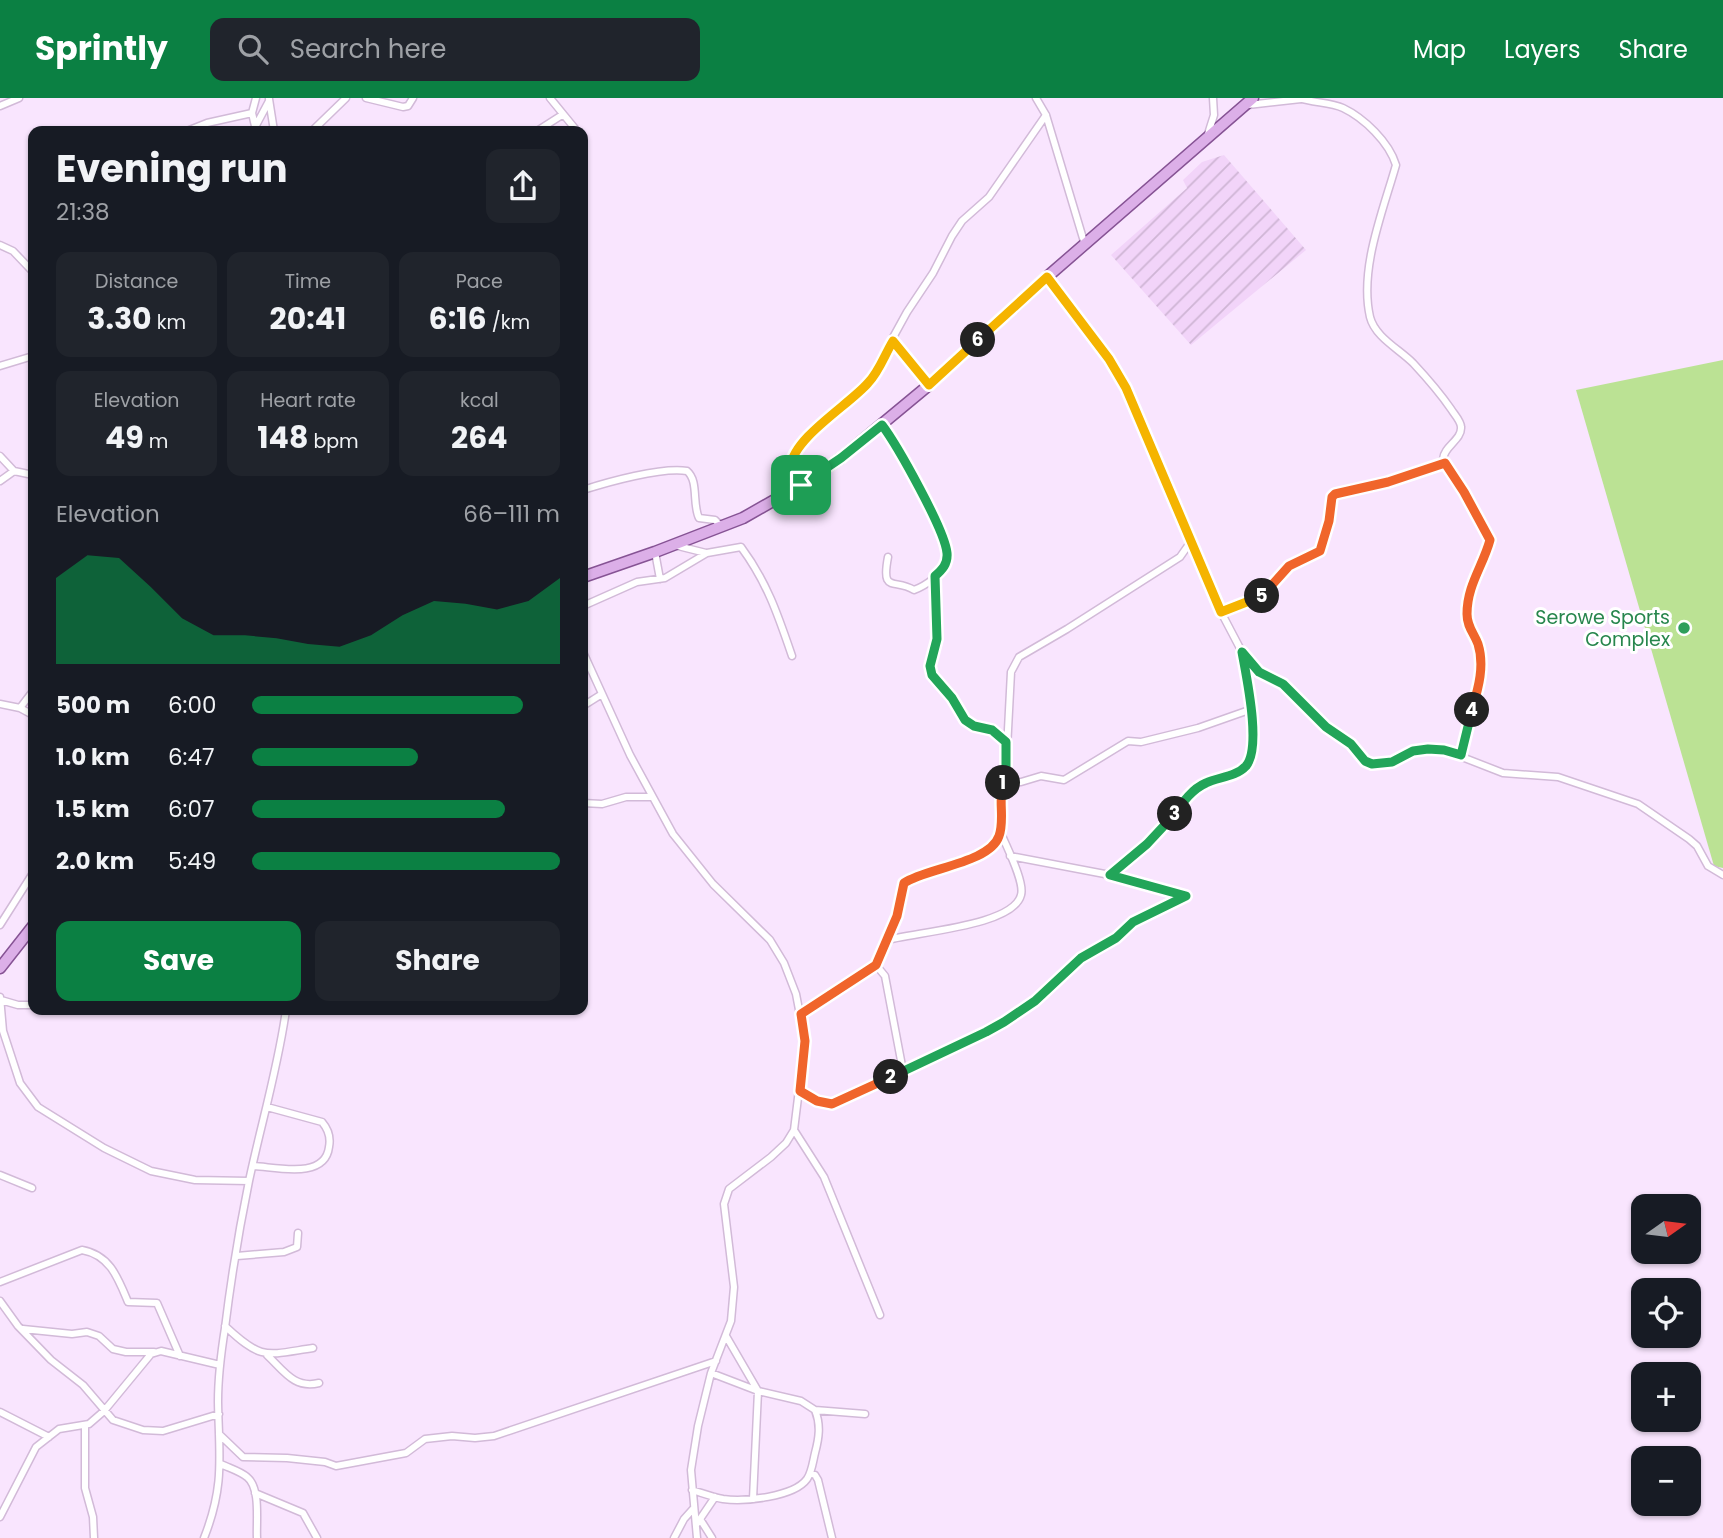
<!DOCTYPE html>
<html lang="en">
<head>
<meta charset="utf-8">
<style>
	body { margin:0; font-family:Poppins,sans-serif; background:#20242c; color:#f1f3f6; height:100vh; display:flex; flex-direction:column; font-size:26px; white-space:nowrap }
	* { box-sizing:border-box; margin:0 }
	p { font-size:23px; color:#9ea1a6 }
	.icon { flex:none; width:38px; height:38px; fill:none; stroke:currentColor; stroke-width:2; stroke-linecap:round; stroke-linejoin:round }
	.map { position:relative; flex:1; overflow:hidden }
	.side { position:absolute; left:28px; top:28px; width:560px; height:889px; display:flex; flex-direction:column; background:#171b24; border-radius:14px; box-shadow:0 2px 5px #0004 }
	.side>* { flex:none }
	.needle { width:46px; rotate:76deg }
	.tools { position:absolute; left:1631px; top:1096px; display:grid; gap:14px }
	.tools a { display:grid; place-items:center; width:70px; height:70px; border-radius:14px; background:#171b24; box-shadow:0 2px 5px #0004; font-size:35px }
	.pin { position:absolute; display:grid; place-items:center; width:60px; height:60px; color:#fff; margin:-30px; border-radius:14px; box-shadow:0 4px 10px #0006 }
	.km { position:absolute; width:35px; height:35px; margin:-18px; border-radius:50%; background:#222; color:#fff; font-size:19px; line-height:35px; text-align:center }
	.round { display:grid; place-items:center; flex:none; width:74px; height:74px; border-radius:14px; background:#20242c }
	.summary { display:flex; align-items:center; justify-content:space-between; height:119px; padding:0 28px }
	h1 { font-size:38px; font-weight:700; line-height:52px }
	.stats { display:grid; grid-template-columns:repeat(3,1fr); gap:10px; height:119px; padding:7px 28px }
	.stats div { display:grid; align-content:center; border-radius:14px; background:#20242c; text-align:center }
	.stats b { font-size:30px; font-weight:700 }
	.stats small { font-size:19px; font-weight:400 }
	.stats p { font-size:19px }
	.chart { height:196px; padding:14px 28px }
	.chart p { display:flex; justify-content:space-between }
	.chart svg { width:100%; height:126px; margin-top:7px; fill:#0b8043; opacity:.7 }
	.primary-button { display:flex; gap:14px; margin-top:auto; padding:14px 28px }
	.primary-button a { flex:1; height:80px; border-radius:14px; background:#0b8043; color:#fff; font-size:28px; font-weight:700; line-height:80px; text-align:center }
	.primary-button a+a { background:#20242c; color:#f1f3f6 }
	ul { padding:0 28px; list-style:none; font-size:23px }
	li { display:grid; grid-template-columns:112px 84px 1fr; align-items:center; height:52px }
	li i { height:18px; border-radius:9px; background:#0b8043 }
	header { display:flex; align-items:center; gap:42px; box-sizing:border-box; height:98px; padding:0 35px; background:#0b8043; color:#fff }
	header strong { font-size:33px }
	nav { display:flex; gap:38px; margin-inline-start:auto; font-size:24px }
	.search { width:490px; height:63px; background:#20242c; display:flex; align-items:center; gap:18px; box-sizing:border-box; padding:0 24px; border-radius:14px; color:#9ea1a6; font-size:26px }
	.map>svg:first-child { display:block }
	.industrial { fill:url(#industrial-furrows) }
	.garden { fill:#bbe294 }
	.lines { fill:none; stroke-linecap:round; stroke-linejoin:round }
	.minor-casing { stroke:#d2bad8; stroke-width:9 }
	.primary-casing { stroke:#865394; stroke-width:13 }
	.minor { stroke:#fff; stroke-width:6 }
	.primary { stroke:#dcafe8; stroke-width:10 }
	.split-1-casing { stroke:#fff; stroke-width:14 }
	.split-2-casing { stroke:#fff; stroke-width:14 }
	.split-3-casing { stroke:#fff; stroke-width:14 }
	.split-4-casing { stroke:#fff; stroke-width:14 }
	.split-5-casing { stroke:#fff; stroke-width:14 }
	.split-6-casing { stroke:#fff; stroke-width:14 }
	.split-7-casing { stroke:#fff; stroke-width:14 }
	.split-1 { stroke:#22a559; stroke-width:9 }
	.split-2 { stroke:#f0652b; stroke-width:9 }
	.split-3 { stroke:#22a559; stroke-width:9 }
	.split-4 { stroke:#22a559; stroke-width:9 }
	.split-5 { stroke:#f0652b; stroke-width:9 }
	.split-6 { stroke:#f5b400; stroke-width:9 }
	.split-7 { stroke:#f5b400; stroke-width:9 }
	.leisure-dot { fill:#2e9e5b; stroke:#fff; stroke-width:2.5 }
	.labels { text-anchor:middle; stroke-width:6; stroke-linejoin:round; paint-order:stroke }
	.leisure-label { font-size:19px; fill:#27864d; stroke:#fff; text-anchor:end }
</style>
</head>
<body>
<header>
<strong>Sprintly</strong>
<div class="search"><svg class="icon" aria-label="search" viewBox="0 0 24 24"><circle cx="10" cy="10" r="6"/><path d="M15 15l6 6"/></svg>Search here</div>
<nav><a>Map</a><a>Layers</a><a>Share</a></nav>
</header>
<div class="map">
<svg width="1723" height="1440" viewBox="0 0 1723 1440">
	<defs>
		<pattern id="industrial-furrows" width="10" height="10" patternUnits="userSpaceOnUse" patternTransform="scale(1.75)"><rect width="10" height="10" fill="#f2d4f9"/><path d="M-1 1l2-2M0 10L10 0M9 11l2-2" fill="none" stroke="#cfb5d5"/></pattern>
	</defs>
	<rect width="100%" height="100%" fill="#f9e5fe"/>
	<path class="industrial" d="M1224,57L1306,152L1191,247L1111,157L1187,90L1183,82L1202,64Z"/>
	<path class="garden" d="M1723,262V770L1714,768L1576,292Z"/>
	<g class="lines">
		<g class="minor-casing">
			<path id="minor" d="M366,0L403,9L408,8L413,0
				M550,0L577,33
				M1036,0L1046,17L1085,147
				M1299,0C1313,5 1330,4 1343,10C1364,20 1389,44 1396,67C1383,113 1359,171 1370,219C1375,239 1399,251 1413,265C1426,279 1440,295 1451,311C1454,316 1461,323 1461,329C1462,342 1444,348 1443,361L1490,442L1469,495L1468,528L1478,547L1480,577L1461,657
				M269,1L274,33
				M1248,7L1301,1
				M0,8L19,0
				M255,28L252,15L256,0
				M187,33L207,25L252,15
				M253,33L269,3
				M312,33L346,0
				M537,33L562,17
				M1208,36L1214,17L1213,0
				M0,147L13,153L33,174
				M1047,179L1109,261L1126,290L1221,514L1242,554L1259,574L1283,586L1326,629L1351,646L1365,663L1383,665L1392,664L1413,653L1444,652L1503,675L1558,679L1638,706L1689,741L1697,748L1708,768L1723,777
				M893,243L929,287
				M0,268L33,258
				M882,327C897,346 952,443 946,464C943,476 925,488 914,492C894,480 881,496 888,459
				M0,358L14,373
				M0,383L14,373L33,377
				M801,387L791,368L795,354L812,335L868,285L907,214L933,175L952,138L962,123L989,99L1046,17
				M583,392C608,384 661,369 687,373C699,383 692,406 699,420L715,422L722,429
				M674,447L706,455
				M655,454L660,481
				M935,478L937,541L930,568L932,577L952,600L965,622L974,628L992,632L1006,644
				M583,508L637,484L665,480L707,455L741,449C767,484 778,517 792,558
				M1221,514L1261,499L1289,468L1320,453L1329,423L1332,399L1335,396L1388,384L1445,365
				M583,554L630,657L673,736L713,786L770,842L784,865L796,896L805,943L794,1032L786,1045L771,1059L729,1091L724,1106L734,1189L731,1223L711,1275L698,1328L691,1372L697,1440
				M0,606L20,610L33,617
				M583,608L602,596
				M20,610L33,593
				M1003,685L1021,684L1041,678L1064,682L1128,643L1141,644L1198,630L1252,611
				M583,705L602,706L626,699H652
				M1010,758L1110,777L1186,798
				M1110,777C1122,767 1136,757 1147,746C1163,731 1174,712 1190,697C1206,683 1225,682 1242,670C1264,655 1246,579 1242,556
				M0,827L33,775
				M884,843C911,834 1013,829 1021,797C1025,784 1006,748 1001,735
				M876,867L885,878L903,973
				M0,899L3,933L20,985L38,1009L104,1050L151,1073L195,1082L249,1083
				M1,902L18,907H33
				M801,917L876,867L897,818L904,785L975,758L993,749L998,743L1001,735L1000,694L1006,670L1011,574L1019,559L1067,531L1180,459L1192,442
				M800,993L826,1006L840,1004L986,934L1035,903L1081,860L1116,840L1133,824L1186,798
				M794,1032L824,1079L880,1217
				M253,1068C276,1069 325,1082 329,1049C331,1039 328,1031 322,1024L267,1009
				M0,1077L32,1090
				M237,1158L284,1154L297,1149L298,1135
				M0,1184L82,1152C110,1157 118,1180 128,1204L157,1205L180,1258
				M0,1203L18,1228L51,1262L83,1287L113,1322L143,1332L163,1333L219,1316
				M225,1228C262,1263 266,1257 313,1250
				M23,1231L72,1236L87,1234L99,1238L113,1251L126,1254H154
				M726,1238L758,1293L753,1401
				M267,1257C284,1273 294,1291 319,1285
				M711,1275L758,1293L801,1303L815,1312L865,1316
				M0,1314L49,1339
				M85,1328V1390L93,1419L94,1440
				M219,1336L243,1359L287,1360L325,1364L336,1368L406,1355L425,1341L452,1338L475,1340L494,1338L716,1263
				M221,1366C229,1370 240,1373 247,1379C261,1390 256,1424 257,1440
				M810,1375L815,1377L818,1382L832,1440
				M692,1392C702,1395 713,1399 723,1401C744,1404 794,1399 807,1381C812,1374 813,1363 815,1355C819,1340 821,1327 815,1312
				M255,1395L303,1415L317,1440
				M0,1419L36,1349L59,1331L89,1326L104,1313L151,1256L161,1253L220,1267
				M700,1421L712,1440
				M696,1427L715,1399
				M204,1440C225,1387 219,1358 218,1304C218,1280 221,1255 225,1230C231,1181 239,1132 249,1083C261,1026 278,970 286,912
				M674,1440L684,1421L693,1411"/>
		</g>
		<g class="primary-casing">
			<path id="primary" d="M583,479L655,454L743,420L801,387L841,360L929,287L1047,179L1253,0
				M0,870L33,828"/>
		</g>
		<use href="#minor" class="minor"/>
		<use href="#primary" class="primary"/>
	</g>
	<g class="lines">
		<g class="split-1-casing">
			<path id="split-1" d="M801,387L841,360L882,327C897,347 945,432 947,455C948,466 942,472 935,478L937,541L930,568L932,577L952,600L965,622L974,628L992,632L1006,644V670L1003,685"/>
		</g>
		<g class="split-2-casing">
			<path id="split-2" d="M891,979L832,1006L817,1003L800,993L805,943L801,916L876,867L897,818L904,785C926,770 990,765 999,738C1005,722 998,702 1003,685"/>
		</g>
		<g class="split-3-casing">
			<path id="split-3" d="M891,979L986,934L1004,924L1035,903L1081,860L1116,840L1133,824L1186,798L1110,777L1147,746L1175,716"/>
		</g>
		<g class="split-4-casing">
			<path id="split-4" d="M1175,716C1183,704 1192,691 1206,685C1218,679 1236,679 1246,668C1262,649 1246,577 1242,554L1259,574L1283,586L1326,629L1351,646L1365,663L1372,666L1392,664L1413,653L1428,651L1444,652L1461,657L1472,612"/>
		</g>
		<g class="split-5-casing">
			<path id="split-5" d="M1262,498L1289,468L1320,453L1329,423L1332,399L1335,396L1388,384L1445,365L1464,394L1490,442C1483,468 1467,487 1467,516C1467,529 1474,535 1478,546C1485,568 1478,591 1472,612"/>
		</g>
		<g class="split-6-casing">
			<path id="split-6" d="M978,242L1047,179L1109,261L1126,290L1221,514L1262,498"/>
		</g>
		<g class="split-7-casing">
			<path id="split-7" d="M801,387L791,368C793,340 850,306 868,285C879,274 885,256 893,243L929,287L978,242"/>
		</g>
		<use href="#split-1" class="split-1"/>
		<use href="#split-2" class="split-2"/>
		<use href="#split-3" class="split-3"/>
		<use href="#split-4" class="split-4"/>
		<use href="#split-5" class="split-5"/>
		<use href="#split-6" class="split-6"/>
		<use href="#split-7" class="split-7"/>
	</g>
	<circle class="leisure-dot" cx="1684" cy="530" r="7"/>
	<g class="labels">
		<g class="leisure-label">
			<text x="1670" y="526">Serowe Sports<tspan x="1670" dy="22">Complex</tspan></text>
		</g>
	</g>
</svg>
<div class="tools">
<a><svg class="needle" viewBox="-14 -14 28 28"><path d="M0-13l5 13h-10z" fill="#e53935"/><path d="M0 13l5-13h-10z" fill="#9ea1a6"/></svg></a>
<a><svg class="icon" aria-label="locate" viewBox="0 0 24 24"><circle cx="12" cy="12" r="6"/><path d="M12 2v4M12 18v4M2 12h4M18 12h4"/></svg></a>
<a>+</a>
<a>−</a>
</div>
<div class="pin" style="left:801px;top:387px;background:#1e9e55"><svg class="icon" aria-label="arrive" viewBox="0 0 24 24"><path d="M6 21V4h12l-3 4 3 4H6"/></svg></div>
<b class="km" style="left:1003px;top:685px">1</b>
<b class="km" style="left:891px;top:979px">2</b>
<b class="km" style="left:1175px;top:716px">3</b>
<b class="km" style="left:1472px;top:612px">4</b>
<b class="km" style="left:1262px;top:498px">5</b>
<b class="km" style="left:978px;top:242px">6</b>
<section class="side">
<div class="summary"><div><h1>Evening run</h1><p>21:38</p></div><a class="round"><svg class="icon" aria-label="share" viewBox="0 0 24 24"><path d="M12 15V3M7 8l5-5 5 5M5 13v7h14v-7"/></svg></a></div>
<div class="stats">
<div><p>Distance</p><b>3.30<small> km</small></b></div>
<div><p>Time</p><b>20:41</b></div>
<div><p>Pace</p><b>6:16<small> /km</small></b></div>
</div>
<div class="stats">
<div><p>Elevation</p><b>49<small> m</small></b></div>
<div><p>Heart rate</p><b>148<small> bpm</small></b></div>
<div><p>kcal</p><b>264</b></div>
</div>
<div class="chart"><p><span>Elevation</span>66–111 m</p>
<svg viewBox="0 0 160 44" preserveAspectRatio="none"><path d="M0 44V14L10 6L20 7L30 17L40 28L50 34L60 34L70 35L80 37L90 38L100 34L110 27L120 22L130 23L140 25L150 22L160 14V44z"/></svg>
</div>
<ul>
<li><b>500 m</b>6:00<i style="width:88%"></i></li>
<li><b>1.0 km</b>6:47<i style="width:54%"></i></li>
<li><b>1.5 km</b>6:07<i style="width:82%"></i></li>
<li><b>2.0 km</b>5:49<i style="width:100%"></i></li>
</ul>
<div class="primary-button"><a>Save</a><a>Share</a></div>
</section>
</div>
</body>
</html>
